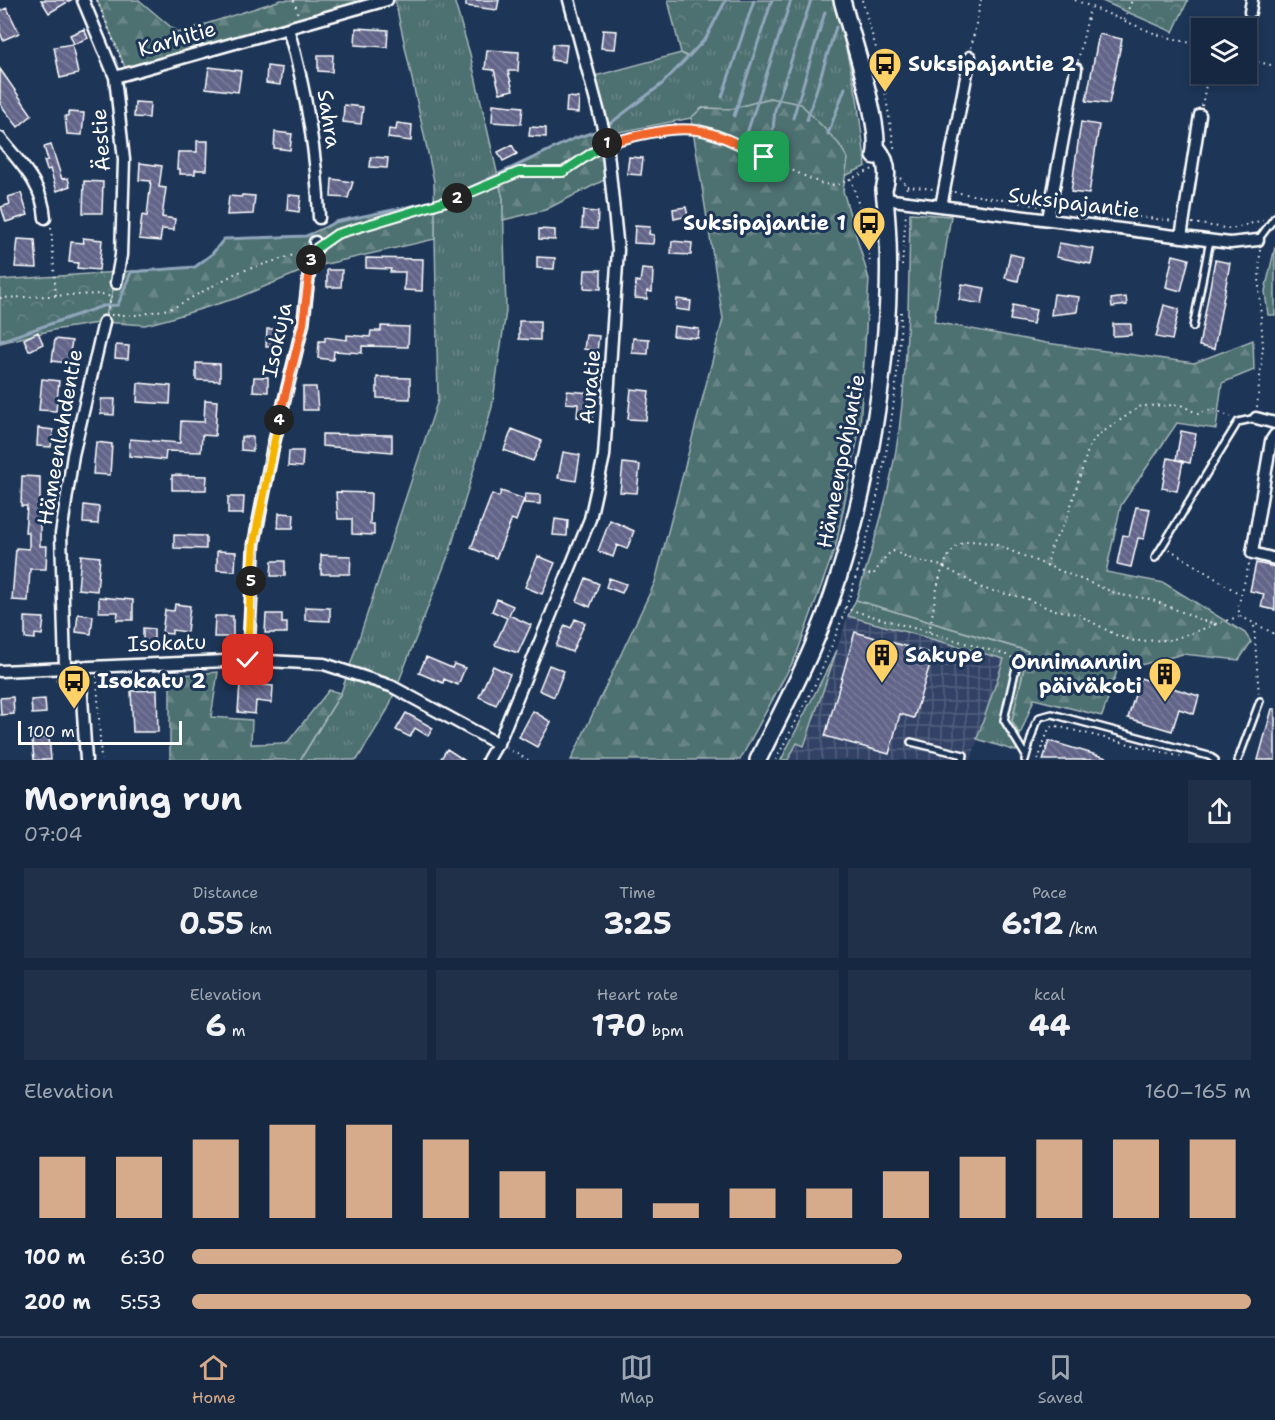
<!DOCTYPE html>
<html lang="en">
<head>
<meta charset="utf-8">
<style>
	body { margin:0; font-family:"Shantell Sans",sans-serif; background:#1f3048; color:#f1f3f6; height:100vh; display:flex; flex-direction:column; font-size:22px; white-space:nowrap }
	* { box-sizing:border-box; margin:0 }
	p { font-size:20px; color:#9ea6b1 }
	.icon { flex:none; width:33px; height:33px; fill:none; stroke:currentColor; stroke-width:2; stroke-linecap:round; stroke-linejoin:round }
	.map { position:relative; height:760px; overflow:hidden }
	.sheet { display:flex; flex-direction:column; background:#162841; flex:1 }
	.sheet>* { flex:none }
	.controls { position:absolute; left:1191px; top:18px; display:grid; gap:12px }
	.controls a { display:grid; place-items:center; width:66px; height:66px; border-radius:0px; background:#162841; box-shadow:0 3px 9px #0003,0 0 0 2px #35445a; font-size:30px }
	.scale { position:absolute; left:18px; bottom:15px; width:164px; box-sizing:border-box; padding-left:6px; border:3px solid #fff; border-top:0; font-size:16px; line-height:21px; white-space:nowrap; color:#fff; -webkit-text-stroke:4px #1d3557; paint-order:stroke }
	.pin { position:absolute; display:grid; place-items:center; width:51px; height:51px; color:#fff; margin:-26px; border-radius:12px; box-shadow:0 3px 9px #0006 }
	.km { position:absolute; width:30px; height:30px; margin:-15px; border-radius:50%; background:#222; color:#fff; font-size:16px; line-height:30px; text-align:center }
	.round { display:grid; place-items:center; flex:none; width:63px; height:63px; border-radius:0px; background:#1f3048 }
	.overview { display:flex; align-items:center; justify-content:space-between; height:102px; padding:0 24px }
	h1 { font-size:33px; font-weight:700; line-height:45px }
	.figures { display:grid; grid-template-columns:repeat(3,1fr); gap:9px; height:102px; padding:6px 24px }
	.figures div { display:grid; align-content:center; border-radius:0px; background:#1f3048; text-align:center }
	.figures b { font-size:30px; font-weight:700 }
	.figures small { font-size:16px; font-weight:400 }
	.figures p { font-size:16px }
	.chart { height:168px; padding:12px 24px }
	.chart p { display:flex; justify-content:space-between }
	.chart svg { width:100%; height:108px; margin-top:6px; stroke:#d6ab8b; stroke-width:6 }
	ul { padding:0 24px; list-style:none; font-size:20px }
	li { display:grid; grid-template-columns:96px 72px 1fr; align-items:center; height:45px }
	li i { height:15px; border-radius:8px; background:#d6ab8b }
	.dock { display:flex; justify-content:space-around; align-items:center; height:84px; border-top:2px solid #35445a; background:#162841; font-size:16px; color:#9ea6b1 }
	.dock a { display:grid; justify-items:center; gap:3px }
	.dock .on { color:#d6ab8b }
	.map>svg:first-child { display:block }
	.industrial { fill:url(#industrial-grid) }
	.grass { fill:url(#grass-tufts); stroke:#a6b7b8; stroke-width:1.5 }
	.forest { fill:url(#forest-firs); stroke:#a6b7b8; stroke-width:1.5 }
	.park { fill:url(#park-crowns); stroke:#a6b7b8; stroke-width:1.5 }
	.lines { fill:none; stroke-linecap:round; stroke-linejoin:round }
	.stream { stroke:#90a6bb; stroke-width:3 }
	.building { fill:url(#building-back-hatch); stroke:#fff; stroke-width:1.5 }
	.lane-casing { stroke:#fff; stroke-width:10 }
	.street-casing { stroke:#fff; stroke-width:15 }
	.secondary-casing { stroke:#fff; stroke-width:20 }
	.path { stroke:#fff; stroke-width:2; stroke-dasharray:1.5 4.5; stroke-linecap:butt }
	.lane { stroke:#1d3557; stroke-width:5 }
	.street { stroke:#1d3557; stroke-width:10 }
	.secondary { stroke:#1d3557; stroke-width:15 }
	.split-1-casing { stroke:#fff; stroke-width:12 }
	.split-2-casing { stroke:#fff; stroke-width:12 }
	.split-3-casing { stroke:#fff; stroke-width:12 }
	.split-4-casing { stroke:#fff; stroke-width:12 }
	.split-5-casing { stroke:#fff; stroke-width:12 }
	.split-6-casing { stroke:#fff; stroke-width:12 }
	.split-1 { stroke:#f0652b; stroke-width:8 }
	.split-2 { stroke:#22a559; stroke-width:8 }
	.split-3 { stroke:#22a559; stroke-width:8 }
	.split-4 { stroke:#f0652b; stroke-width:8 }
	.split-5 { stroke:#f5b400; stroke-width:8 }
	.split-6 { stroke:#f5b400; stroke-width:8 }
	.labels { text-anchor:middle; stroke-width:6; stroke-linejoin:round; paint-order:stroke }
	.street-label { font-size:21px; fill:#fff; stroke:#1d3557 }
	.poi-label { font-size:21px; font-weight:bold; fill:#fff; stroke:#1d3557; text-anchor:start }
</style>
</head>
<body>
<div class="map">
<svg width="1275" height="760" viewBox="0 0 1275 760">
	<defs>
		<pattern id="industrial-grid" width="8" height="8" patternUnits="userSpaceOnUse" patternTransform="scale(1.5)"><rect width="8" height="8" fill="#324366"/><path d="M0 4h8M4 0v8" fill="none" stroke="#515f7d"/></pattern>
		<pattern id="grass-tufts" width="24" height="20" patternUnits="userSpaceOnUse" patternTransform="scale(1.5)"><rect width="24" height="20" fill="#4d6f71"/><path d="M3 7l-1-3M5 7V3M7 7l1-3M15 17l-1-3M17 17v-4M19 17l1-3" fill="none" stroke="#688586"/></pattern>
		<pattern id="forest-firs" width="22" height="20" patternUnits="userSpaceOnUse" patternTransform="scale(1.5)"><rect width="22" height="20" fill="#4d6f71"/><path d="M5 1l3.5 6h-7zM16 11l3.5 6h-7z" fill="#688586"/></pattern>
		<pattern id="park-crowns" width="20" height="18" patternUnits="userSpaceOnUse" patternTransform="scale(1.5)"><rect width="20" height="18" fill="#4d6f71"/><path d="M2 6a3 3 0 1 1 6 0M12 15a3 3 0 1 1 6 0" fill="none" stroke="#688586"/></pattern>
		<pattern id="building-back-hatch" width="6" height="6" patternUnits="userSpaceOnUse" patternTransform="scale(1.5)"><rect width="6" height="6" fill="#626589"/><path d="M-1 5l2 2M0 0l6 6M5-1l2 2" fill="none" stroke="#7a7c9b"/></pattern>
	</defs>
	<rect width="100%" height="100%" fill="#1d3557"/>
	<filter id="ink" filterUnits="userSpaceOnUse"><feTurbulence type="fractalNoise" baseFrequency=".0167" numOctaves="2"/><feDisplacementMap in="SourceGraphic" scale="12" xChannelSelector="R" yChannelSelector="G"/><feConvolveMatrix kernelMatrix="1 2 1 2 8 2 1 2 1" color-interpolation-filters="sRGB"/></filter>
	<g filter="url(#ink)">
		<path class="industrial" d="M848,616L1004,659L971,760H788L797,743L804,745Z"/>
		<path class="grass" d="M395,0H454L470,54L503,198L506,311L492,407L450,551L388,709L357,760H300L341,693L438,400L434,181Z
			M726,0H835L857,98L866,166L845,176L847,159L770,98L732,109L702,108L691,118L609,134L595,76L681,53L689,57L706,38Z
			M856,600L1028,651L1012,721L1020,735L1016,751L977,739L1004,659L848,616Z
			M837,650L804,746L797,743L788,760H781Z"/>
		<path class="forest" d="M97,0H139L178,33L281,0H388L127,72Z
			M770,98L801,104L839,144L848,159L843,191L869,279L860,427L836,545L796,656L740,760H571L655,582L723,319L691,118L702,108L732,109Z
			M597,131L599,136L605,135L612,176L545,210L503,220V198L497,176L573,139Z
			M435,201V239L309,268L237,298L168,319L145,325L104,322L118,272L195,267L212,254L224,239L306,236L335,222Z
			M910,213L951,216L934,322L1046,343L1194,363L1253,340L1254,370L1222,383L1216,429L1177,423L1121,505L1106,572L1164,583L1245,633L1251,642L1239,660L1183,654L1117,671L1102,716L1034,699L1020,735L1012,721L1028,651L856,600C874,545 891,488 899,431C908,359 909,286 910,213Z
			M1275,247V315H1268L1265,291Z
			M218,672L211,717L252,720L251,744L287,743L329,690L341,693L300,760H170V676Z"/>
		<path class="park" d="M668,0H726L706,38L688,57L681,53Z
			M1100,0H1188L1173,32Z
			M118,272L104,322L53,330L0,343V280Z"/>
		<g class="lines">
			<path class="stream" d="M722,97L754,0
				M734,116L772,0
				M793,118L825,12
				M807,120L836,27
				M773,129L775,110L811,0
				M747,133L791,0
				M828,134L845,88
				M326,227L335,222L446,199L573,139L603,129L662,84L688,57L706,38L726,0
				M0,341L103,306L118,305L131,272L195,267L212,254L224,239L306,236L311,234"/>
		</g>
		<path class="building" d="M41,0H71L49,13Z
			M466,0H499L497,10L466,6Z
			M7,8L19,33L3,40L0,32V11Z
			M356,28L388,30L387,47L355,45Z
			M84,29L88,38L74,44L70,35Z
			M603,30L617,31L615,49L601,48Z
			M1099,34L1122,39L1109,104L1086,101Z
			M72,44L78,74L60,78L54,47Z
			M553,44L567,45L565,62L551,60Z
			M487,50L519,52L518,71H508L513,90L500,93L494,70L485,69Z
			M318,55H333L332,72L318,71Z
			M267,66L282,68L280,85L266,83Z
			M209,67L241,71L238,92L206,88Z
			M0,69L32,115L18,127L0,104Z
			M567,97L579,98L578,113L566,112Z
			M135,102L150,103L149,118L134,117Z
			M493,104L523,107L521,124L492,122Z
			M344,105L363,107L361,124L343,122Z
			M68,112L84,113L82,135L67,134L65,116H68Z
			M1081,122L1099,125L1089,194L1071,192Z
			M397,123L412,125L411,141L388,138L389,129L396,130Z
			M530,127L546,128V137L529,136Z
			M275,132L292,134L290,150L274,148Z
			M197,141H208L207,170H195V174H180V169H177L178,152H197Z
			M51,145L62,179L68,178L70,186L57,191L50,169L47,170L44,161L48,160L44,147Z
			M512,145L517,154L503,161L498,152Z
			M371,157L388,158L387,168L370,167Z
			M629,157L643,158L641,175L627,174Z
			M140,163L162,166L159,187L166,188L162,217L175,219L174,230L162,229L160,241L139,239L142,215L147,216L151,181L139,180Z
			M332,179L353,182L348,198L331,197Z
			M84,181L103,182L102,213H83Z
			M21,193L28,215L6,222L1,207L10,204L8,197Z
			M242,195L255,196L253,214L227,215L229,196L241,197Z
			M288,195L301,196L299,212L287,210Z
			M686,207L688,216L674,219L673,209Z
			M583,211L598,212L597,229L582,228Z
			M635,226L650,227L649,234L654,235L653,244L634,243Z
			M539,229L555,230V240L539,239Z
			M83,238L102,240L99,270L77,268L78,263L69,262L71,242L84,243Z
			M18,239L35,240L37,268L15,267Z
			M672,241L692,243L691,255L671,254Z
			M1059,243L1094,249L1091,264L1056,257Z
			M1010,254L1023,257L1018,281L1005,278Z
			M1173,255L1189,259L1181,291L1166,287Z
			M537,257L555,258L554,269L537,268Z
			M366,258L423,259L422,291L404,290L405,272H390L391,269L366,268Z
			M1215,260L1230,263L1214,349L1199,346Z
			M642,269L653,270L652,292L647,291V299L635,298L636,281L640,282Z
			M327,270H342L341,287H327Z
			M585,270H601V289L584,288Z
			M962,284L985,288L982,304L959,300Z
			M1054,294L1079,297L1077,312L1051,315Z
			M1126,297L1127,305L1112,307L1111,299Z
			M677,299L691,301L690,311L676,309Z
			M1013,305L1036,310L1033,324L1010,320Z
			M1164,305L1179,309L1172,340L1156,337Z
			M519,321H540V340L519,339Z
			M1113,324H1131V335L1113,336Z
			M381,326L409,327L408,347L362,346V353L334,351L333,360L318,358L319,341H325V337L347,340V335L370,337L371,331H381Z
			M674,326L699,329L698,338L673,336Z
			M267,329H283L282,347H266Z
			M38,332L43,344L29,351L24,339Z
			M586,335L599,336L597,351L584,349Z
			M633,338L649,339L648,354L632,353Z
			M55,339L72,341L68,363L52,361Z
			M116,345L129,346L128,359L115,358Z
			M196,363L220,364V381L196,380Z
			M254,377H268V392L253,391Z
			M377,377L410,378V399L377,398Z
			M42,379L59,381L56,411L39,410Z
			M138,383L171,386L170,404L137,402Z
			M303,387H316L318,410H303Z
			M631,389L649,391L646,420L628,419Z
			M567,391L592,393L593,418L577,417L578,404L566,403Z
			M101,399H115L114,415L101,414Z
			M205,400L217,401L215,436L202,435L201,452L166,451L165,460L129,456L130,439L180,443L181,421L204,422Z
			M38,428L53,430L51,447L37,446Z
			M512,429L542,441L533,461L504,450Z
			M1181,431L1196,434L1190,463L1176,460Z
			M322,434L392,435V452L322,446Z
			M241,437H253V451L241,450Z
			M96,442L112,444L110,475L93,474Z
			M289,451H303L302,467L288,466Z
			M563,452L580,455L576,481L558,478Z
			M1168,458L1183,461L1177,491L1162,488Z
			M623,463L640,465L637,493L620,492Z
			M172,475L207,476L206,490H172Z
			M22,476L40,477V546H47L46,569H30L28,601L12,600L16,548L29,549V532H25L27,506H21Z
			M501,491L524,499L516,521L512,519L496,558L471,548L492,494L499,497Z
			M336,492L371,493L370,524H374V535L352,534V519H338Z
			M525,494L540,495V504L524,503Z
			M228,497H244L243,514H228Z
			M84,505L99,507L98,524L83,523Z
			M1136,507L1150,509L1144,539L1138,538L1131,567L1117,564L1123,535L1129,536Z
			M279,513L294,514L293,528H278Z
			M555,519L568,521L567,536L553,535Z
			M610,520L634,531L627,549L617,545L613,557L598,551Z
			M174,535L206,536V549L174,548Z
			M217,551L236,552L235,571L217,570Z
			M81,555L100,557L97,591L78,589Z
			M321,555L351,556L350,574H321Z
			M538,556L555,563L542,594L525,587Z
			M272,561H285V576H271Z
			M1256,563L1275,567V610L1261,607L1264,594L1250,591Z
			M586,578L599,584L590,607L577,601Z
			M609,578L626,584L622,593L606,587Z
			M99,597L133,600V620H117L118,612H99Z
			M497,599L513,606L509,615L531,625L518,653L495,645L507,618L492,611Z
			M175,604L190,606L187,632L172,630V634L162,633L165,610L174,611Z
			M305,607L330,608V621L305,620Z
			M78,614L93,616L91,634L76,632Z
			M266,614H282V623H287V633H265Z
			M215,616H233V637H214Z
			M25,617L44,618L42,635L35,634V639L25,638Z
			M575,619L585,623L572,652L556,646L565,625L571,628Z
			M143,628L154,629V642H143Z
			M855,632L933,654L914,718L900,714L889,754L825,736Z
			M426,657L452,668L454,664L465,668L458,685L444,679L443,683L419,673Z
			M549,665L564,671L554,697L539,690Z
			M493,666L510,674L496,705L479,697Z
			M1140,678L1199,696L1194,714L1179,709L1172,731L1128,718Z
			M240,683L273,686L272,703L256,701L255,714L238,712Z
			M157,690L158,732H133L131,691Z
			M13,697L14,714L1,715L0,698Z
			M45,699L46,713L32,714L31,700Z
			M1272,709H1275V760H1258Z
			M533,711L551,722L537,747L519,737Z
			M406,713L433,728L428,736L415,728L410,737L396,730Z
			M49,737L51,760H34L32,739Z
			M1049,741L1107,758V760H1043Z
			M447,749L464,760H440Z"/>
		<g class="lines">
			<g class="lane-casing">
				<path id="lane" d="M1258,240L1275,217
					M1193,327L1210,240
					M1155,558L1238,422L1256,418
					M1017,663L1004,720L1026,756
					M911,742L964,755L963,760
					M1025,760L1035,725L1040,717L1052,714L1209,756L1215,760
					M1238,760L1260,701"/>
			</g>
			<g class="street-casing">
				<path id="street" d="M83,0L115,77L124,160L121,255L116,283
					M1250,12L1252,0
					M288,28C306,91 317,153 319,218
					M115,77L387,0
					M0,138C21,164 43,185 45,218
					M885,199L1230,243L1258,240
					M941,206L970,57
					M1048,219L1076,69
					M1181,237L1200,115
					M1256,418L1275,423
					M1275,435L1271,441L1252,553L1275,559
					M248,660L254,544L273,447L303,324L311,256L317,248L315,242
					M80,666L86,760
					M65,667L61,534L73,455L104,322
					M0,671L248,660L324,664L391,686L498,744
					M488,760L501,737L590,519L604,456L618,250L607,143L569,0"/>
			</g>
			<g class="secondary-casing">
				<path id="secondary" d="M842,0C850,31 883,129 875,156
					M758,760C775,725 794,689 810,653C866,525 901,329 884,190C889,174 887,160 877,148"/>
			</g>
			<path class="path" d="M97,0L123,64
				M294,0L298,15
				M862,0L880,62L895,152
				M1075,0L1156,34L1202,46
				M1124,20L1132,0
				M1246,29L1248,21
				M971,48L981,0
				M1246,59L1275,66
				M1078,61L1090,8
				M1202,106L1208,74
				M616,141C649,134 679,126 713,134L822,184L836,185L873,169
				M851,178L868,238L870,266
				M900,178L907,186L906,191
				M907,186L934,189
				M954,192L1040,206
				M1061,208L1174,221
				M1192,223L1232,229L1263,220
				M51,228L56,296
				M327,242L337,234L383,222L402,213L444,203L519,172L563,173L598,149
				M902,266L906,212
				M0,298L100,294L112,297
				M106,314L112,296
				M111,315H138L173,308L236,273L300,253
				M1257,407L1263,346L1259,289L1260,248
				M1169,549L1240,594
				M1249,564L1238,607L1240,616L1275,634
				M1047,566L1051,547L1067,518L1089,447L1097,436L1141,406L1181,405L1198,414L1213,409L1231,417
				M857,571L873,575L886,556L893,551L914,560L942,566L984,589L1025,598L1050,609L1077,614L1116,635L1134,641L1171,640L1217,624
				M844,608L1010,656L1013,659
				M1254,626L1259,695
				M929,632C935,608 937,549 966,542C975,540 985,543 994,544L1120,595L1150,599L1204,621L1217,624L1240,616
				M97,676L101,760
				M56,679L63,687L70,688
				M506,748L528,760
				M776,760C792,727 811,695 825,662C870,555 898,426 901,310
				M1038,760L1049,728L1056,726L1182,757"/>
			<use href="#lane" class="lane"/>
			<use href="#street" class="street"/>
			<use href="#secondary" class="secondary"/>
		</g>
	</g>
	<g class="lines" filter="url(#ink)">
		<g class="split-1-casing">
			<path id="split-1" d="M607,143C640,136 679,122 713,134C730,139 747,149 764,157"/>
		</g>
		<g class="split-2-casing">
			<path id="split-2" d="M457,198L519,172H563L607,143"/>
		</g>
		<g class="split-3-casing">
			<path id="split-3" d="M311,260L317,248L337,234L457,198"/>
		</g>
		<g class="split-4-casing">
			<path id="split-4" d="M279,420L303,324L311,260"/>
		</g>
		<g class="split-5-casing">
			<path id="split-5" d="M251,581L254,543L279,420"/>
		</g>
		<g class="split-6-casing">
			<path id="split-6" d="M248,660L251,581"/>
		</g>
		<use href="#split-1" class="split-1"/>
		<use href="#split-2" class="split-2"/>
		<use href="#split-3" class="split-3"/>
		<use href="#split-4" class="split-4"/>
		<use href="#split-5" class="split-5"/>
		<use href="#split-6" class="split-6"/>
	</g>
	<defs>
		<g id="bus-pin" transform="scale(1.725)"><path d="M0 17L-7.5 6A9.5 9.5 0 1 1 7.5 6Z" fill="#ffd166" stroke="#1d3557"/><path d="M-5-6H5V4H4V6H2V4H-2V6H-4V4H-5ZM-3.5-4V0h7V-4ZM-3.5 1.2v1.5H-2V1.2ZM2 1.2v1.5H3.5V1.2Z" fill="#111"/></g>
		<g id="building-pin" transform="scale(1.725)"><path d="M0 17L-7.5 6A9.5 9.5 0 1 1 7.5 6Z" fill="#ffd166" stroke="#1d3557"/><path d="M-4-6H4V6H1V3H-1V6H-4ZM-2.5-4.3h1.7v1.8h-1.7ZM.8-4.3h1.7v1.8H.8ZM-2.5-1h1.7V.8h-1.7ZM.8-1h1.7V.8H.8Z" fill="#111"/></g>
	</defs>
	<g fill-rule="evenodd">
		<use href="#bus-pin" x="885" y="64"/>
		<use href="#bus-pin" x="869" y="223"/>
		<use href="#building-pin" x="882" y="655"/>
		<use href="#building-pin" x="1165" y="674"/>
		<use href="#bus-pin" x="74" y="681"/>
	</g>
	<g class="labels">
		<g class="street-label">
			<text transform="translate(177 39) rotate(-16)" y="7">Karhitie</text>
			<text transform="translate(329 119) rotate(81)" y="7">Sahra</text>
			<text transform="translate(101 140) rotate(-94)" y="7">Äestie</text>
			<text transform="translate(1074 203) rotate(7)" y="7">Suksipajantie</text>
			<text transform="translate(277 340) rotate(-78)" y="7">Isokuja</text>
			<text transform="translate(590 387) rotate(-85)" y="7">Auratie</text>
			<text transform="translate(60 437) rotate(-80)" y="7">Hämeenlahdentie</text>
			<text transform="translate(841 461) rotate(-79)" y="7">Hämeenpohjantie</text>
			<text transform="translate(167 643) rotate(-2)" y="7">Isokatu</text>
		</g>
		<g class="poi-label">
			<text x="908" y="71">Suksipajantie 2</text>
			<text x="846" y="230" text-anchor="end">Suksipajantie 1</text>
			<text x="905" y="662">Sakupe</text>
			<text x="1142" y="669" text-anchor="end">Onnimannin<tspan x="1142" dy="24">päiväkoti</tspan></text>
			<text x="97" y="688">Isokatu 2</text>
		</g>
	</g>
</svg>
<div class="controls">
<a><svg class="icon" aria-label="layers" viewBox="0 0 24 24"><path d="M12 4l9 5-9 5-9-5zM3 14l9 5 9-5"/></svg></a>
</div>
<div class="scale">100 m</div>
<div class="pin" style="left:764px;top:157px;background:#1e9e55"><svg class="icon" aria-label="arrive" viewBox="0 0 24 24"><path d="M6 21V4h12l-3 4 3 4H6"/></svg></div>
<div class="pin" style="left:248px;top:660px;background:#d93025"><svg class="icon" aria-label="check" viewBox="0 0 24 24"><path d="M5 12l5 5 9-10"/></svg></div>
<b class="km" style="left:607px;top:143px">1</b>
<b class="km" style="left:457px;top:198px">2</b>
<b class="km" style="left:311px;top:260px">3</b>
<b class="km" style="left:279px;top:420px">4</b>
<b class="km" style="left:251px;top:581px">5</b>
</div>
<section class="sheet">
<div class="overview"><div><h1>Morning run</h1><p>07:04</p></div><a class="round"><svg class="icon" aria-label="share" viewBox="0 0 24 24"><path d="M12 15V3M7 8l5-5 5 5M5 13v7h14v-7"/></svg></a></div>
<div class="figures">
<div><p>Distance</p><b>0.55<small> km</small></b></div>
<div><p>Time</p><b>3:25</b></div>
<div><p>Pace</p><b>6:12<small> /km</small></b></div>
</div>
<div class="figures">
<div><p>Elevation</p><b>6<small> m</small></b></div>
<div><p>Heart rate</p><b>170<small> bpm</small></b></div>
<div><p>kcal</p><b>44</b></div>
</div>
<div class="chart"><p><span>Elevation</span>160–165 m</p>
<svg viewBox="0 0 160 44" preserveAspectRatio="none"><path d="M5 44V19M15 44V19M25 44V12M35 44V6M45 44V6M55 44V12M65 44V25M75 44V32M85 44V38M95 44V32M105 44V32M115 44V25M125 44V19M135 44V12M145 44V12M155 44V12"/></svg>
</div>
<ul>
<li><b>100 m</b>6:30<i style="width:67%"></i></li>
<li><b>200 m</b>5:53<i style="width:100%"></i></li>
</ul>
</section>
<nav class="dock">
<a class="on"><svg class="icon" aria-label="home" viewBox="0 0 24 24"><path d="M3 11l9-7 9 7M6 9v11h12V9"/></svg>Home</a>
<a><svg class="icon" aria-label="map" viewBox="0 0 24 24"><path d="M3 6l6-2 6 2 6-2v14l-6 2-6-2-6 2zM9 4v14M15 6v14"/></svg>Map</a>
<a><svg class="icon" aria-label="saved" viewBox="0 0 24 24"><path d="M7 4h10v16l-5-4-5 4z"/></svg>Saved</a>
</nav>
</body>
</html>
